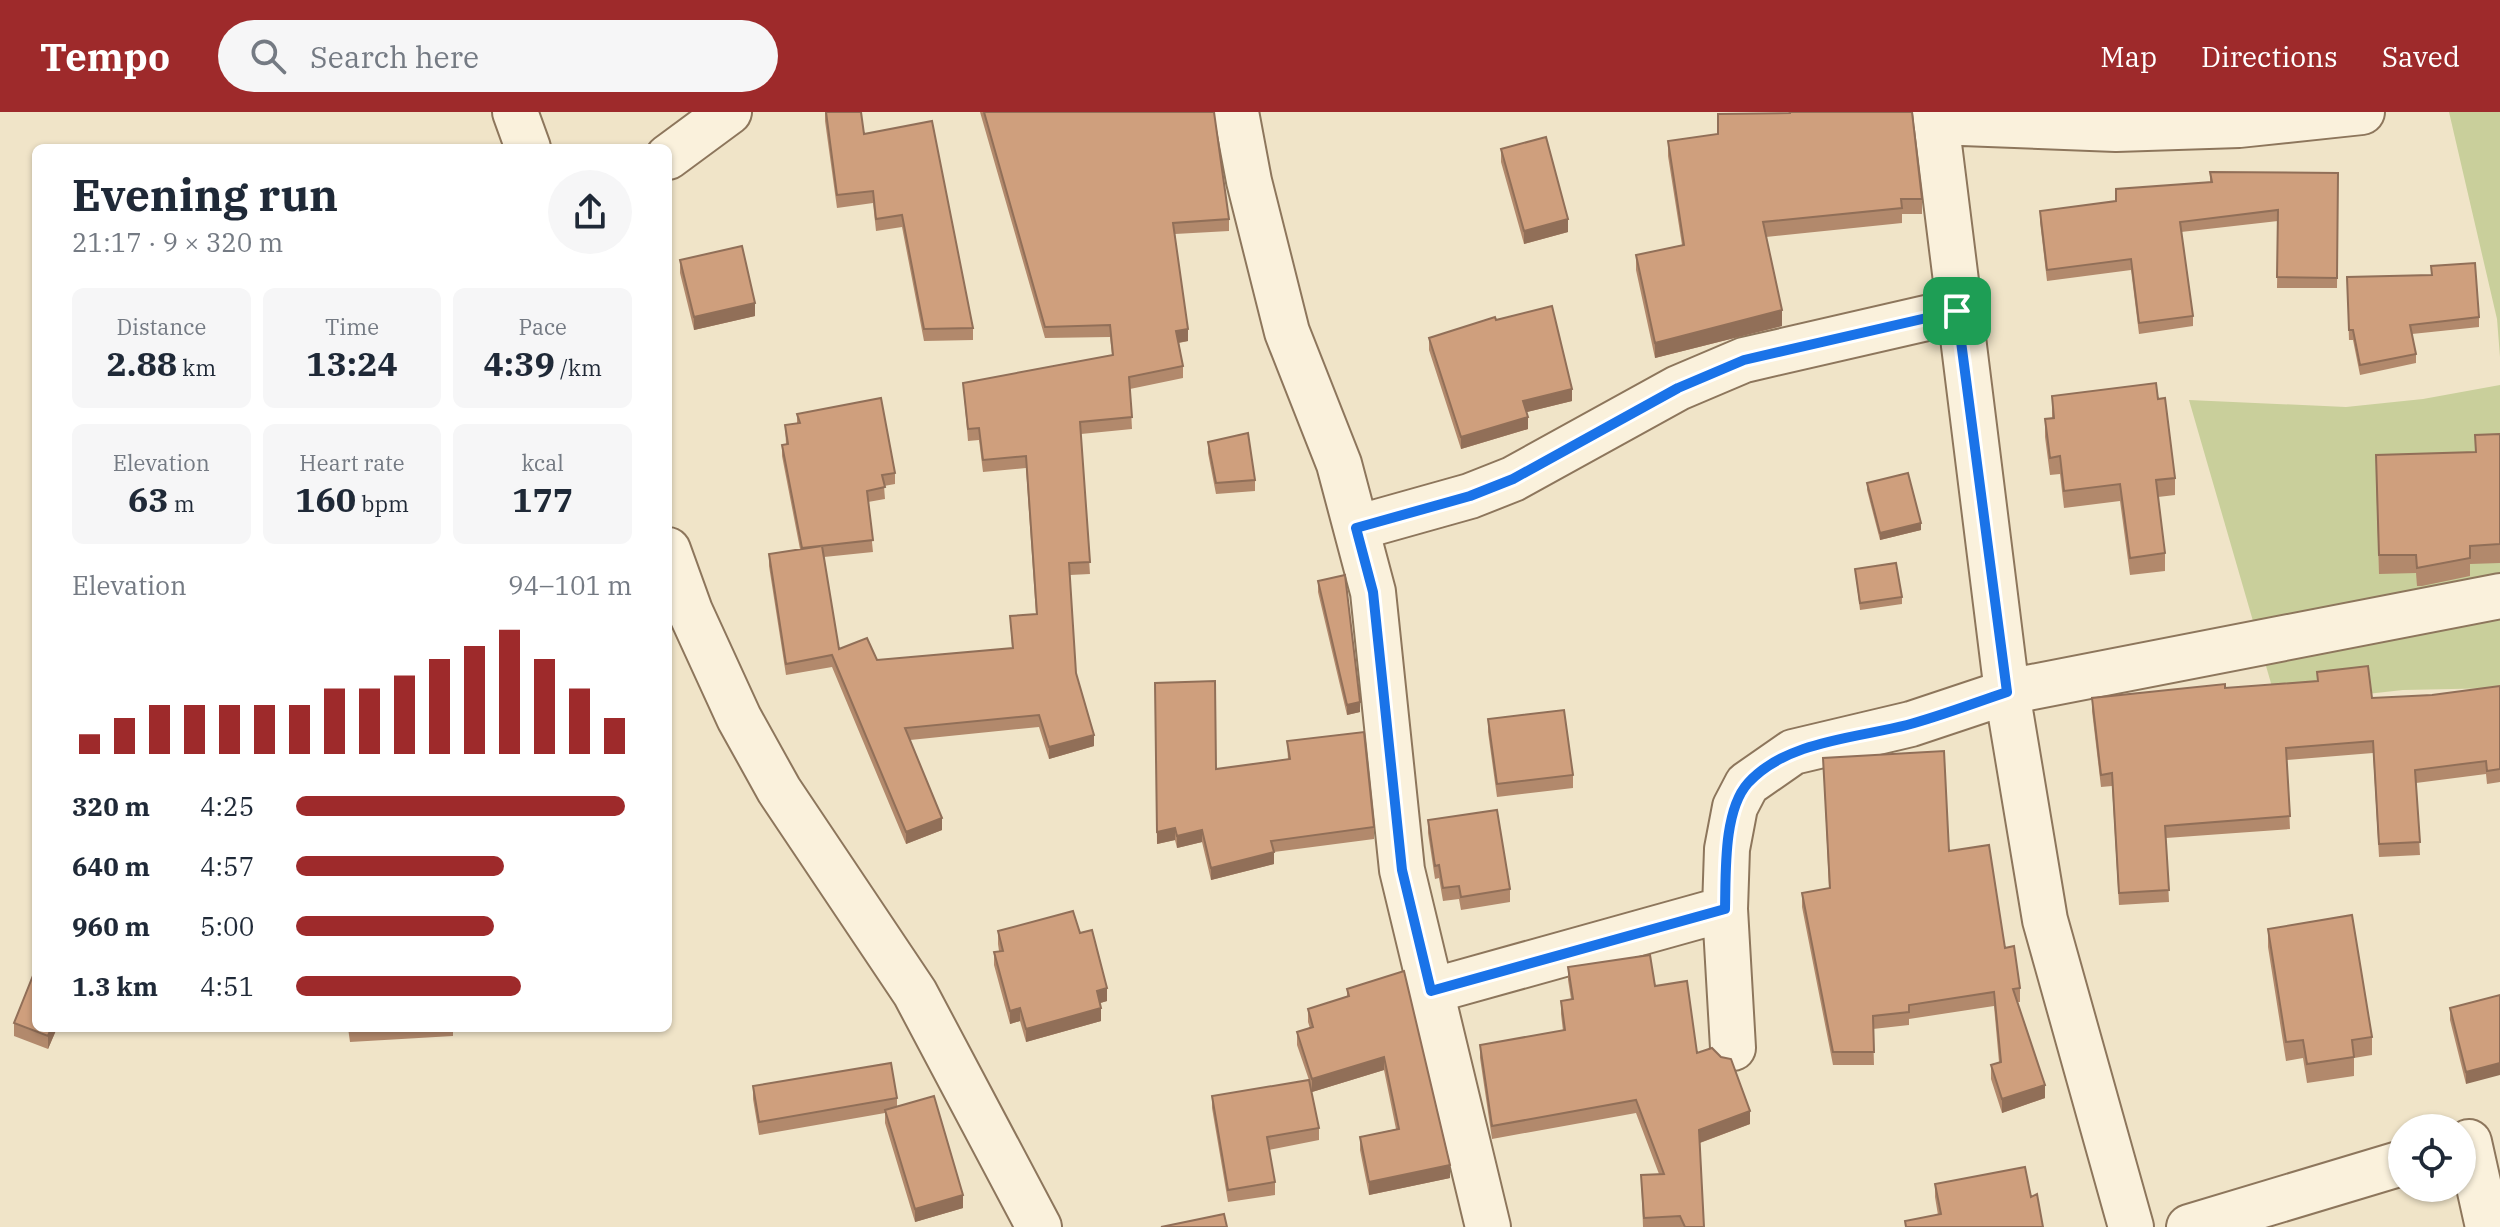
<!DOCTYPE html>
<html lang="en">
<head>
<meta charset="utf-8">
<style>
	body { margin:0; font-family:"IBM Plex Serif",serif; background:#f6f6f7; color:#1f2937; height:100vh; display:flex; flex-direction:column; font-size:30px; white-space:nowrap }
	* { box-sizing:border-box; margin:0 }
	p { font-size:26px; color:#747a83 }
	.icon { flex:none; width:44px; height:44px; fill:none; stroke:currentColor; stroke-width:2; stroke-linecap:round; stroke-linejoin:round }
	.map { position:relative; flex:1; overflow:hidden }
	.sheet { position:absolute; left:32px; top:32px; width:640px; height:888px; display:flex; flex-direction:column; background:#fff; border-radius:12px; box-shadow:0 2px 6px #0004 }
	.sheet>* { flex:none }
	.buttons { position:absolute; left:2388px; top:1002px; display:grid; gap:16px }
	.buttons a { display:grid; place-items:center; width:88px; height:88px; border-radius:50%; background:#fff; box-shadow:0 2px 6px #0004; font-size:40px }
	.pin { position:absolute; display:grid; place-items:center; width:68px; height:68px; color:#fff; margin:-34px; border-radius:16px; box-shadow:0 4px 12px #0006 }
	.round { display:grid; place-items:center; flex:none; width:84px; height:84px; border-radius:42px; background:#f6f6f7 }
	.headline { display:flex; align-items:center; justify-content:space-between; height:136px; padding:0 40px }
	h1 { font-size:44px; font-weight:700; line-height:60px }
	.figures { display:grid; grid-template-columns:repeat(3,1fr); gap:12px; height:136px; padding:8px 40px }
	.figures div { display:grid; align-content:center; border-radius:12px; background:#f6f6f7; text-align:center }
	.figures b { font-size:34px; font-weight:700 }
	.figures small { font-size:22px; font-weight:400 }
	.figures p { font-size:22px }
	.chart { height:224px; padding:16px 40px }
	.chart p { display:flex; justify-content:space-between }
	.chart svg { width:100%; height:144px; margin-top:8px; stroke:#9e2a2b; stroke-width:6 }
	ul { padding:0 40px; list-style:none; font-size:26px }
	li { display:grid; grid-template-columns:128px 96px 1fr; align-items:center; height:60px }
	li i { height:20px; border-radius:10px; background:#9e2a2b }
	header { display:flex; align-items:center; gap:48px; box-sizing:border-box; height:112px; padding:0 40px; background:#9e2a2b; color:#fff }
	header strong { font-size:38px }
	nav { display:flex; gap:44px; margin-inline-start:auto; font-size:28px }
	.search { width:560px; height:72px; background:#f6f6f7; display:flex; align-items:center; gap:20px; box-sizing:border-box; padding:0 28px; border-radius:44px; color:#747a83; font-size:30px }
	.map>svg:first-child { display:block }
	.green { fill:#c9cf9b }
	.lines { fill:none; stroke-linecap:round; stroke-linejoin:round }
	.minor-casing { stroke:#8d765c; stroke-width:48 }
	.minor { stroke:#faf1dc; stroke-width:44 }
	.wall { fill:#b2896c }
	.shaded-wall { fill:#916f58 }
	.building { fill:#cf9f7d; stroke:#916f58; stroke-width:2 }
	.route-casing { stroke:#fff; stroke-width:16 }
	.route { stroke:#1a73e8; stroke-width:10 }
</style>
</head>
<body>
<header>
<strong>Tempo</strong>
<div class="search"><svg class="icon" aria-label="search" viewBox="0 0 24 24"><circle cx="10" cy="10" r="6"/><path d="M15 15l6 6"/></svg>Search here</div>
<nav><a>Map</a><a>Directions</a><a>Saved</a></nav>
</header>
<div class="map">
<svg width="2500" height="1115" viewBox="0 0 2500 1115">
	<rect width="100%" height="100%" fill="#f0e4c8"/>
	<path class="green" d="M2449,0H2500V245L2497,207Z
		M2500,273V576L2403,578L2277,592L2189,288L2346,295L2423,287Z"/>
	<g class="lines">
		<g class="minor-casing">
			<path id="minor" d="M515,0L528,36
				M1236,0L1249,69L1287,220L1339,352L1373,480L1402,758L1488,1115
				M1935,0L2007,580L2045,808L2131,1115
				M1936,10L2116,17L2239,13L2362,0
				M668,45L729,0
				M1356,416L1470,384L1513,367L1678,276L1744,248L1957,199
				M668,438L690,499L739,606L779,678L915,881L1039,1115
				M1431,879L1725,797
				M1733,936L1725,797L1727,737L1735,695L1747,672L1793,640L1911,612L2007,580L2500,484
				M2469,1030L2488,1115
				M2189,1115L2402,1051"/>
		</g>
		<use href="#minor" class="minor"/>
	</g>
	<path class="wall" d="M825,0L864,22L973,216V228L924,229L902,115L876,119L873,91L837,96L825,9Z
		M980,0H1214L1229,107V119L1175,122L1188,229L1179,231L1183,254V266L1130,277L1132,317L1081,322L1090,462L1070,463L1076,561L1094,634L1049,647L1039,615L910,628L942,718L906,732L832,555L786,563L769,454V442L800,437L782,344V333L786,332L785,313L797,311V302L895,361V372L884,374L885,387L868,390L873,440L824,445L839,537L877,548L1012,536L1010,504L1036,502L1026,356L983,360L979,328L968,329L963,271L1112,243L1110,225L1045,226Z
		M1788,0H1912L1922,87V102H1902V111L1766,125L1782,214L1655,246L1636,158V143L1682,133L1668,44V29L1718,22L1789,1Z
		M1501,37L1568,120L1524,132L1501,50Z
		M2210,60L2338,61L2337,176H2277L2278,109L2181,120L2193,204V214L2139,222L2131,158L2047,169L2040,110V99L2116,89V77L2210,70Z
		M680,148L755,204L694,218L680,161Z
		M2347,165L2479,205V215L2412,222L2416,242V251L2360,263L2353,228H2349Z
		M1496,208L1572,289L1527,300L1528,317L1461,337L1429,238V226Z
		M2052,284L2158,287L2175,366V383L2158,385L2165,441V459L2130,463L2120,389L2064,396L2060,362L2050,363L2045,325V307L2052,306Z
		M2500,322V451L2470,452V464L2422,474H2417L2416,461L2379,462L2376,361L2475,340V323Z
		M1208,330L1255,368V379L1216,382L1208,341Z
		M1867,371L1921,418L1880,428L1867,378Z
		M1855,457L1902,485V492L1860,498Z
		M1318,469L1360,600L1347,603L1318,480Z
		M2317,560L2372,586L2432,583L2500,574V670L2487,672L2486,662L2416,671L2420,743L2379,745L2373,641L2287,648L2290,717L2166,726L2169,790L2119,793L2112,674L2101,675L2092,599V586L2317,569Z
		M1155,571L1216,657L1288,647L1287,629L1374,715V727L1274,740V752L1211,768L1202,730L1177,736L1175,728L1157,732Z
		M1488,607L1573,663V676L1497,685L1488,620Z
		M1823,646L1949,739L2005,836L2020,876V890H2017L2045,986L2002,1001L1991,967V953L1999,950L1994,894L1909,907V913L1873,917L1874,953H1833L1802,795V781L1829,776Z
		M1428,708L1510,777V790L1461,798L1459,787L1443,789L1439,766L1435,767L1428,721Z
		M2268,817L2372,925V943L2354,946V964L2307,971L2303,946L2286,949L2268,835Z
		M998,819L1080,821L1107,889L1100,891L1101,909L1026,930L1020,909L1010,912L994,853V840L999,839L998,832Z
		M1568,855L1655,874L1697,941L1750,1012L1700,1031L1704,1115H1643L1641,1063L1659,1062L1636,1001L1492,1027L1480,946V933L1563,919L1561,902V889L1571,887L1568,868Z
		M1347,877L1450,1066L1369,1083L1360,1038V1025L1396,1017L1384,958L1312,980L1309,970L1319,1016V1028L1269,1038L1275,1070V1083L1228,1090L1212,996V984L1309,968L1297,933V920L1310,916L1308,910V897L1347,885Z
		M2500,883L2466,972L2450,908V896Z
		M14,911L36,916H57L48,937L14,924Z
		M348,916H453V924L350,930Z
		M753,974L897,986V995L963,1096L915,1110L885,1011V1001L759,1023L753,987Z
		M1935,1072L2031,1085L2043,1115H1905V1109L1938,1103L1935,1085Z"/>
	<path class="shaded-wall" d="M1568,107V120L1524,132V119Z
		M755,191V204L694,218V205Z
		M1782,198V214L1655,246V231Z
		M1188,217V229L1176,231V219Z
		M1572,277V289L1523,301V289Z
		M1528,305V317L1461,337V325Z
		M1921,411V418L1880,428V421Z
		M1360,590V600L1347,603V593Z
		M1094,623V634L1049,647V635Z
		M942,706V718L906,732V720Z
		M1175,716V728L1157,732V720Z
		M1202,718V730L1177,736V724Z
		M1274,740V752L1211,768V756Z
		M1107,876V889L1097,892V879Z
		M1020,896V909L1010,912V899Z
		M1101,896V909L1026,930V917Z
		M51,916H57L48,937V924Z
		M1384,945V958L1312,980V967Z
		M2500,951V963L2466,972V960Z
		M2045,973V986L2002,1001V987Z
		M1750,999V1012L1699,1031V1018Z
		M1450,1053V1066L1369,1083V1070Z
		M963,1083V1096L915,1110V1097Z"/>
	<path class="building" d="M826,0H861L864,22L932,9L973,216L924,217L902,103L876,107L873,79L837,83Z
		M984,0H1214L1229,107L1173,111L1188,217L1176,219L1183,254L1129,265L1132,305L1080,310L1090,450L1069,451L1076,561L1094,623L1049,635L1039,603L905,616L942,706L906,720L832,543L786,552L769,442L822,434L839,537L867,526L877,548L1013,536L1010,504L1037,502L1026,344L983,348L979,316L968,317L963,271L1113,243L1110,213L1045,215Z
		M1790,0H1912L1922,87H1901L1902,96L1763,110L1782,198L1655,231L1636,143L1684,133L1668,29L1718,22V2L1790,1Z
		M1546,25L1568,107L1524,119L1501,37Z
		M2210,60L2338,61L2337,166L2277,165L2278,98L2180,110L2193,204L2139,211L2131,147L2047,158L2040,99L2116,89V77L2212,70Z
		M742,134L755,191L694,205L680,148Z
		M2475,151L2479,205L2410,213L2416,242L2360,253L2353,218H2349L2347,165L2432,163L2431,154Z
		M1552,194L1572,277L1523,289L1528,305L1461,325L1429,226L1495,205L1496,208Z
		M2156,271L2158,287L2165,286L2175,366L2156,368L2165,441L2130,446L2120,372L2064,379L2060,344L2050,346L2045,307L2054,306L2052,284Z
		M881,286L895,361L882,363L885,375L867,379L873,428L802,436L782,333L788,332L785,313L800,311L797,302Z
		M1248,321L1255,368L1216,371L1208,330Z
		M2500,322V432L2470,434V446L2422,455L2417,456L2416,443H2379L2376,343L2476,340L2475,323Z
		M1908,361L1921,411L1880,421L1867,371Z
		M1896,451L1902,485L1860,491L1855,457Z
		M1345,463L1360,590L1347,593L1318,469Z
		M2368,554L2372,586L2432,583L2500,574V657L2487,659L2486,649L2415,658L2420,730L2379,732L2373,629L2286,636L2290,704L2165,714L2169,778L2119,781L2112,661L2101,663L2092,586L2225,572V576L2318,569L2317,560Z
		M1215,569L1216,657L1290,647L1287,629L1364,620L1374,715L1271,729L1274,740L1211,756L1202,718L1177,724L1175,716L1157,720L1155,571Z
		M1564,598L1573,663L1497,672L1488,607Z
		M1944,639L1949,739L1989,733L2005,836L2014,834L2020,876L2013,877L2045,973L2002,987L1991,953L2001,950L1994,880L1909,893V900L1873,904L1874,940H1833L1802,781L1830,776L1823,646Z
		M1497,698L1510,777L1461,785L1459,774L1443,776L1439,753L1435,754L1428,708Z
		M1073,799L1080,821L1092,818L1107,876L1097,879L1101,896L1026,917L1020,896L1010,899L994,840L1003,839L998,819Z
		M2352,803L2372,925L2352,928L2354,945L2307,952L2303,928L2286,930L2268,817Z
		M1650,843L1655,874L1687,869L1697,941L1712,936L1721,945L1731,947L1750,999L1699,1018L1704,1115H1685L1680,1104L1644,1106L1641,1063L1664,1062L1636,988L1492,1014L1480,933L1565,918L1561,889L1573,887L1568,855Z
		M36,856V916H51L48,924L14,911Z
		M1404,859L1450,1053L1369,1070L1360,1025L1399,1017L1384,945L1312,967L1297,920L1313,915L1308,897L1349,884L1347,877Z
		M2500,883V951L2466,960L2450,896Z
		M891,951L897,986L759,1010L753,974Z
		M1309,968L1319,1016L1267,1025L1275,1070L1228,1078L1212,984Z
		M934,984L963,1083L915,1097L885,998Z
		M2025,1055L2031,1085L2037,1082L2043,1115H1906L1905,1109L1941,1102L1935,1072Z
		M1224,1102L1227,1115H1161Z"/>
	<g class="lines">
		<g class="route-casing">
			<path id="route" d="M1957,199L2007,580C1974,591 1941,604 1907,613C1856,626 1786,629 1748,671C1723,699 1726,762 1725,797L1431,879L1402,758L1373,480L1356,416L1470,384L1513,367L1678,276L1744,248Z"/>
		</g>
		<use href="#route" class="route"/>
	</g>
</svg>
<div class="buttons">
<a><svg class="icon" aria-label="locate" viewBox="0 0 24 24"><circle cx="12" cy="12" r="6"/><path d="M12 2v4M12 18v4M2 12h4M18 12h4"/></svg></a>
</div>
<div class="pin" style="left:1957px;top:199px;background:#1e9e55"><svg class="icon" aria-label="arrive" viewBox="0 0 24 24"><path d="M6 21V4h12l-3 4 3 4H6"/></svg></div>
<section class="sheet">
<div class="headline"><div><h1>Evening run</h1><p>21:17 · 9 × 320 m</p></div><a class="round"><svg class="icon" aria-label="share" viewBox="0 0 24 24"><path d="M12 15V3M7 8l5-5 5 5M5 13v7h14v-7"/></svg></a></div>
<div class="figures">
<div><p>Distance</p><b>2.88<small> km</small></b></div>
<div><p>Time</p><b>13:24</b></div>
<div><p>Pace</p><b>4:39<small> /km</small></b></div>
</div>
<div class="figures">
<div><p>Elevation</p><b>63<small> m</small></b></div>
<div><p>Heart rate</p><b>160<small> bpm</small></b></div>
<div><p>kcal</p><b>177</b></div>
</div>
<div class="chart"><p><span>Elevation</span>94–101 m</p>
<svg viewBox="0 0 160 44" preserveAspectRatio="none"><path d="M5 44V38M15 44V33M25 44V29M35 44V29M45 44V29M55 44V29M65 44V29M75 44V24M85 44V24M95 44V20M105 44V15M115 44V11M125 44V6M135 44V15M145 44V24M155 44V33"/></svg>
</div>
<ul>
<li><b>320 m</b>4:25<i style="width:98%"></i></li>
<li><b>640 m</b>4:57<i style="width:62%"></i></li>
<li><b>960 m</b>5:00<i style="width:59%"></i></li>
<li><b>1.3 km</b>4:51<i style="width:67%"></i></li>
</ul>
</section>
</div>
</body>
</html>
